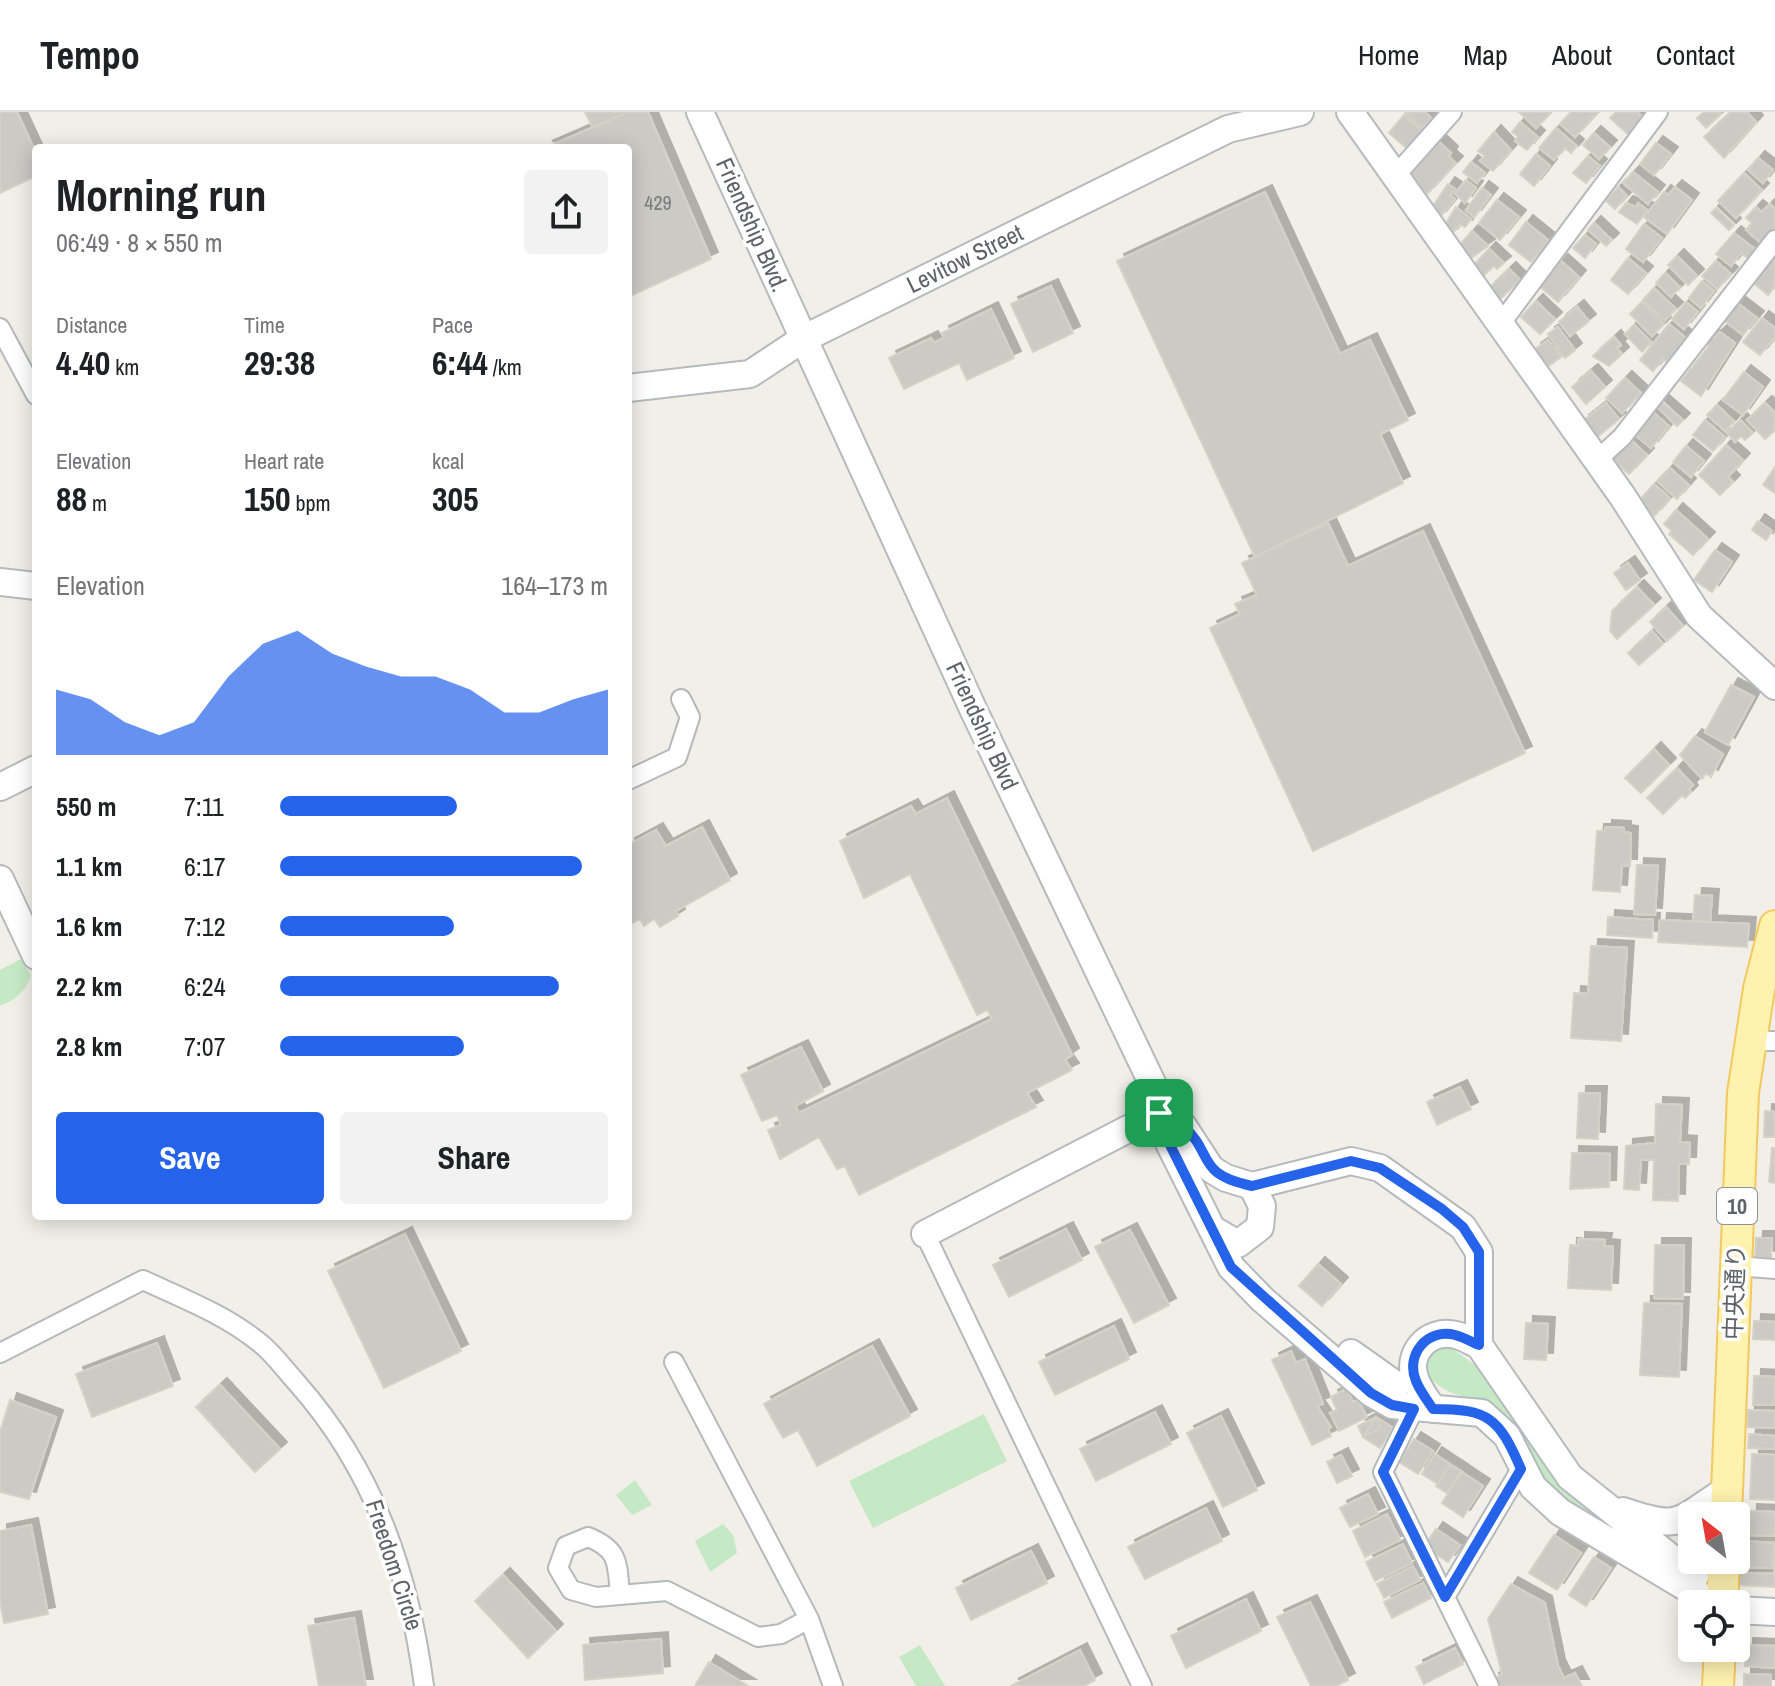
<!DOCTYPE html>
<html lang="en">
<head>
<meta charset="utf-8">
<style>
	body { margin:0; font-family:"Archivo Narrow","Noto Sans JP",sans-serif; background:#f2f2f2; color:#202124; height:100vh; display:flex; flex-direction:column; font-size:30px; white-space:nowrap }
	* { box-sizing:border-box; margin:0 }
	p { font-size:26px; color:#757577 }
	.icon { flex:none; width:44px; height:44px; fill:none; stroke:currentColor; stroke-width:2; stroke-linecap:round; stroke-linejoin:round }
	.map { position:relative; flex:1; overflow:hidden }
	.side { position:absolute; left:32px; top:32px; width:600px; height:1076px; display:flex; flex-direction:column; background:#fff; border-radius:8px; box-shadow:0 4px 20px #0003 }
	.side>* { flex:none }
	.needle { width:52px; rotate:329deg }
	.controls { position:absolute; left:1678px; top:1390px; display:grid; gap:16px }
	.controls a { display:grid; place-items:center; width:72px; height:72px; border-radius:8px; background:#fff; box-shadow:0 4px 20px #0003; font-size:40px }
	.pin { position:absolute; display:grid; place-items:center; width:68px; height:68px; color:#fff; margin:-34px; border-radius:16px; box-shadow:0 4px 12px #0006 }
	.round { display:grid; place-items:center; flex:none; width:84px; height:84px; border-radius:8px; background:#f2f2f2 }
	.headline { display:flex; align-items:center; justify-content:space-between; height:136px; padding:0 24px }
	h1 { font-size:44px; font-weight:700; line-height:60px }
	.figures { display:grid; grid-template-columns:repeat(3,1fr); gap:12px; height:136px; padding:8px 24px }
	.figures div { display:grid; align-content:center }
	.figures b { font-size:34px; font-weight:700 }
	.figures small { font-size:22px; font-weight:400 }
	.figures p { font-size:22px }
	.chart { height:224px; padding:16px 24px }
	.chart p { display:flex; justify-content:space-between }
	.chart svg { width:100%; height:144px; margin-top:8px; fill:#2563eb; opacity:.7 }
	.button { display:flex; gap:16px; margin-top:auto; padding:16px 24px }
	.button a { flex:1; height:92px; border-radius:8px; background:#2563eb; color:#fff; font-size:32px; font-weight:700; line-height:92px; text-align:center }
	.button a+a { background:#f2f2f2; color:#202124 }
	ul { padding:0 24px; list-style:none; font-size:26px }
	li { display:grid; grid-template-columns:128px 96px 1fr; align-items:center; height:60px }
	li i { height:20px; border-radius:10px; background:#2563eb }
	header { display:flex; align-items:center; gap:48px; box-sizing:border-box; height:112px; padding:0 40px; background:#fff; border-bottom:2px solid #e0e0e0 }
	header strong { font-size:38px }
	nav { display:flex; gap:44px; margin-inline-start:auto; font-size:28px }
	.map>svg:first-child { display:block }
	.green { fill:#c5e8c5 }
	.building { fill:#cccac5; stroke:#d6d1c6; stroke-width:2; filter:url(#shadow) }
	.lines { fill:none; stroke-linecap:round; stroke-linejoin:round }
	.street-casing { stroke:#b5b8bc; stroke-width:22 }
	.secondary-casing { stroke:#b6babf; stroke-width:30 }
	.primary-casing { stroke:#f2c960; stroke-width:34 }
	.street { stroke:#fff; stroke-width:18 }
	.secondary { stroke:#fff; stroke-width:26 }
	.primary { stroke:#fff2af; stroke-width:30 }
	.route-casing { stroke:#fff; stroke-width:16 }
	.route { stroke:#2563eb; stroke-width:10 }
	.labels { text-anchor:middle; stroke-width:7; stroke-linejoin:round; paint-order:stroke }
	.number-label { font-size:20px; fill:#7a7d7f }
	.shield { fill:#fff; stroke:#8f9295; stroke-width:2 }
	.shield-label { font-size:22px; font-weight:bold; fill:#5f6368 }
	.street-label { font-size:24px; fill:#5f6368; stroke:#fff }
</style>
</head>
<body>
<header>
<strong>Tempo</strong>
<nav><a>Home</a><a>Map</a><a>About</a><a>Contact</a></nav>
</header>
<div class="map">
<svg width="1775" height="1574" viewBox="0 0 1775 1574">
	<defs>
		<filter id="shadow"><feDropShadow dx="7" dy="-7" stdDeviation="0" flood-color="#0004"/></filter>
	</defs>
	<rect width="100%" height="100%" fill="#f1efe8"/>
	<path class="green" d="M21,847L31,863C26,879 16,888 0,894V858Z
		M1450,1235L1476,1254L1558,1371L1670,1451L1546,1378L1489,1293L1449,1280L1426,1265L1424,1253L1433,1239Z
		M984,1302L1007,1349L873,1416L849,1369Z
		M635,1368L652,1393L632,1403L616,1383Z
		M723,1412L733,1423L737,1441L710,1460L695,1429Z
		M920,1533L945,1574H916L899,1545Z"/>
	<path class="building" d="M0,0H17L36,41V64L0,81Z
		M585,0H628L593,16Z
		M628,0H648L711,147L628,185V36H545Z
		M1425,0L1431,6L1422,16L1406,1Z
		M1519,0H1551L1536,16Z
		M1571,0H1596L1597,1L1575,25L1560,12Z
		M1616,0H1637L1645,8L1630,24L1610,6Z
		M1704,0H1718L1721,2L1706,16L1697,6Z
		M1731,0H1747L1756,10L1724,46L1704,25Z
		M1404,3L1426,23L1411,40L1389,21Z
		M1520,10L1538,25L1527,38L1515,29L1518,24L1512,20Z
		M1556,16L1577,34L1571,41L1565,36L1554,48L1539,36Z
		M1494,20L1511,38L1493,59L1480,49L1485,44L1478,39Z
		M1594,21L1610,35L1599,47L1583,33Z
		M1438,29L1451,41L1449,45L1456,51L1427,82L1407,64Z
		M1656,31L1671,42L1654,63L1640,52Z
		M1536,42L1550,54L1534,74L1520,62Z
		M1588,44L1600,54L1586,71L1573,61Z
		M1758,46L1773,58L1763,71L1748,58Z
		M1471,50L1485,61L1477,71L1463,60Z
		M1633,60L1658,80L1648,92L1623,71Z
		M1744,61L1762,78L1736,106L1718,89Z
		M1466,68L1476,76L1465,91L1455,82Z
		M1448,72L1455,77L1450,83L1455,87L1439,106L1430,99Z
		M1618,75L1627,84L1615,97L1606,89Z
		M1675,75L1692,88L1667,122L1644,105L1664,80L1668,83Z
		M1482,76L1491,83L1474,105L1466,98Z
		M1265,80L1340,242L1370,228L1408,308L1380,322L1403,371L1255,445L1117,149Z
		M1497,88L1519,105L1500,128L1479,111Z
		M1626,91L1636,95L1638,91L1647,98L1637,112L1619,100Z
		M1770,92L1775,97V115L1761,131L1746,118L1752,111L1746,106L1756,95L1762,100Z
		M1456,95L1471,107L1465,115L1460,112L1450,124L1442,118Z
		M1716,96L1734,113L1729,118L1711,101Z
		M1526,110L1548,128L1531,150L1509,133Z
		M1594,111L1612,128L1606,134L1588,118Z
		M1644,112L1662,126L1643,150L1626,137Z
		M1472,119L1488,134L1471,146L1458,135Z
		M1734,121L1756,138L1749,147L1741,141L1731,154L1716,142Z
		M1585,123L1596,132L1585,146L1573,136Z
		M1489,137L1504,151L1497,157L1494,154L1483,164L1473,154Z
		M1772,141L1775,144V174L1768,183L1750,168Z
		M1677,144L1697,164L1688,173L1668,153Z
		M1628,146L1646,161L1628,182L1611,168Z
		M1561,149L1579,165L1558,190L1539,174Z
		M1716,149L1731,162L1717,177L1702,164Z
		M1509,157L1520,168L1500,187L1489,176Z
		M1665,161L1680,175L1671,185L1656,171Z
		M1702,169L1714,179L1701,196L1689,186Z
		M1051,174L1073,221L1033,240L1011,192Z
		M1654,176L1676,197L1665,208L1643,188Z
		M1536,189L1555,207L1540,222L1521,205Z
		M1735,189L1757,206L1743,223L1721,206Z
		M1642,190L1664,212L1652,224L1630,202Z
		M1686,190L1698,200L1684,217L1672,207Z
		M1577,195L1589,209L1570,224L1559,210Z
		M991,197L1014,246L967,268L959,251L904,277L889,246L931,226L934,231L944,226L942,221Z
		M1762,206L1775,216V225L1760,243L1743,230Z
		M1669,212L1687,227L1668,251L1663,247L1653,259L1640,248Z
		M1634,213L1651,230L1642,240L1625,222Z
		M1558,215L1575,238L1565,246L1548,222Z
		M1720,220L1735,231L1701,284L1681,269L1709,234L1705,230L1710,223L1714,226Z
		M1614,225L1621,233L1617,236L1622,242L1609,254L1593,244Z
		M1548,228L1561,245L1547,255L1534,238Z
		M1591,259L1605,275L1586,292L1572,275Z
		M1744,260L1763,275L1743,303L1723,288Z
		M1625,266L1641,281L1622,301L1606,286Z
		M1661,289L1683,308L1677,314L1656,294Z
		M1606,291L1619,307L1596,326L1582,310Z
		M1765,291L1775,301V318L1765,327L1747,308Z
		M1717,293L1734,309L1725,319L1707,303Z
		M1653,300L1669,314L1651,336L1634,322Z
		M1705,308L1725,325L1713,339L1693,323Z
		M1740,308L1753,321L1745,328L1741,324L1735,330L1727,321Z
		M1629,326L1647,343L1629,362L1611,346Z
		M1726,333L1743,348L1728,365L1733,370L1720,383L1699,363Z
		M1686,334L1704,349L1691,365L1673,350Z
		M1775,355V381L1763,373Z
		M1670,356L1689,373L1677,387L1657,369Z
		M1654,372L1670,386L1654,404L1638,390Z
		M1676,398L1708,427L1693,443L1669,422L1672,419L1664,412Z
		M1758,409L1772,419L1766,428L1752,418Z
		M1328,411L1348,454L1423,419L1525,641L1313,739L1210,516L1240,502L1235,492L1257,483L1242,451Z
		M1715,438L1732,450L1712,480L1694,468Z
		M1628,451L1640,468L1626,478L1614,461Z
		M1637,475L1654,493L1617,527L1610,519L1612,499Z
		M1666,495L1683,514L1667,529L1650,510Z
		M1652,519L1663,532L1639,553L1628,541Z
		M1731,573L1754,585L1728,633L1705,620Z
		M1695,624L1723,642L1711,665L1706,661L1702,667L1680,643Z
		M1654,637L1669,653L1641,681L1625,666Z
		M1677,656L1693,673L1689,677L1691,680L1685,686L1682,683L1663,702L1647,686Z
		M947,686L1072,943L1065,948L1072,958L1027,981L1036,995L859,1083L845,1054L837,1057L819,1025L780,1047L768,1018L781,1013L777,1003L762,1009L741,963L801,935L823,979L795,994L799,1001L992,907L987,898L977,903L910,762L864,786L840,729L911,694L916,702Z
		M702,715L730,768L676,799L678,804L660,815L654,807L644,814L640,807L628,813V733L656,718L666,734Z
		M1605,715L1624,716V720L1631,721L1630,754H1622L1620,780L1593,778L1597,719H1605Z
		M1637,753L1658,754L1655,803L1634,802Z
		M1695,783L1712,784L1710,810L1693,809Z
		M1608,805L1653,808L1652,826L1607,823Z
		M1660,808L1749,812L1747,835L1658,830Z
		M1591,834L1627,836L1621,929L1571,926L1574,881L1588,882Z
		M1460,975L1471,997L1437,1013L1427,990Z
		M1579,981H1600L1598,1027L1577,1026Z
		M1656,992L1682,993L1680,1030L1690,1031L1689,1052H1679L1678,1089L1653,1088L1654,1048H1641L1639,1078L1624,1077L1626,1034L1655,1031Z
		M1765,999L1775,1000V1025H1764Z
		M1772,1036H1775V1071L1769,1070Z
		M1572,1041L1610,1042L1609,1075L1570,1077Z
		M1066,1117L1082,1148L1009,1185L993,1153Z
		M1130,1118L1169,1193L1134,1211L1095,1135Z
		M405,1122L461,1239L384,1276L328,1159Z
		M1756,1126H1772L1771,1146L1755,1145Z
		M1578,1127L1605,1128L1604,1134L1613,1135L1611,1178L1568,1176L1570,1133L1578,1134Z
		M1655,1133H1684L1683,1187L1654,1186Z
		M1318,1152L1341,1172L1322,1194L1299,1174Z
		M1644,1191L1682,1192L1679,1265L1640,1263Z
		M1754,1209L1775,1210V1228L1753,1227Z
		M1526,1211L1548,1212L1546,1248L1524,1247Z
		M1114,1214L1129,1247L1055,1283L1039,1250Z
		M157,1231L173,1274L92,1305L76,1262Z
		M872,1234L910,1304L817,1354L798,1318L783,1326L764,1292Z
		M1291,1239L1296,1251L1305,1247L1323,1292L1317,1294L1331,1315L1328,1317L1331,1324L1312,1333L1272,1248Z
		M1754,1264L1775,1265V1293H1753Z
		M220,1273L280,1337L255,1360L196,1295Z
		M1346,1277L1353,1290L1358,1288L1367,1305L1339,1319L1330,1301L1337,1298L1331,1285Z
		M10,1288L56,1305L29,1387L0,1380V1320Z
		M1748,1298L1775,1299V1316L1747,1315Z
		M1155,1300L1171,1332L1096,1369L1080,1337Z
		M1221,1304L1257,1378L1223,1395L1187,1321Z
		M1376,1305L1381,1316L1363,1325L1358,1314Z
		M1376,1305L1393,1316L1380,1336L1363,1325Z
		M1749,1322L1775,1324V1337L1748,1336Z
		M1414,1327L1433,1339L1418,1362L1399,1350Z
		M1435,1342L1450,1352L1438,1372L1422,1362Z
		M1752,1342L1775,1343V1388L1750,1387Z
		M1341,1343L1352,1364L1337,1371L1327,1350Z
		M1450,1352L1461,1359L1447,1381L1436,1374Z
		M1462,1360L1483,1374L1463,1405L1442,1391Z
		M1368,1382L1378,1402L1350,1415L1340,1396Z
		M1206,1396L1222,1429L1145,1467L1128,1435Z
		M1750,1399L1775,1400V1424L1749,1423Z
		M1387,1402L1400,1428L1365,1445L1353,1419Z
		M31,1413L48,1502L4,1511L0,1489V1419Z
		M1436,1417L1460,1433L1448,1450L1424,1435Z
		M1554,1423L1581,1441L1557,1478L1529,1461Z
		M1743,1429L1774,1431L1773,1456L1741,1455Z
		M1403,1432L1412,1451L1375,1469L1366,1450Z
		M1031,1439L1047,1471L971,1508L956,1476Z
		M1594,1445L1611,1456L1586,1494L1569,1483Z
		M1775,1448V1475L1738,1473L1739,1461L1774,1462Z
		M1413,1454L1420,1468L1384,1486L1377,1472Z
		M503,1463L556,1519L528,1546L475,1489Z
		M1423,1471L1431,1486L1392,1506L1384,1490Z
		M1511,1472L1545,1491L1558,1554L1564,1566L1575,1561L1582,1574H1495L1492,1568L1502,1562L1488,1507Z
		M1246,1487L1261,1519L1186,1556L1171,1524Z
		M1310,1490L1348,1568L1336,1574H1311L1277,1505Z
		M354,1506L366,1574H319L308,1514Z
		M661,1527L663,1561L585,1568L583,1533Z
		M1746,1533L1775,1534V1556L1745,1554Z
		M1455,1536L1463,1552L1424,1572L1416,1555Z
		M1080,1538L1095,1568L1084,1574H1011Z
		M709,1550L748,1574H695Z
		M1744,1562L1771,1563V1574H1744Z"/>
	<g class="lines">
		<g class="street-casing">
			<path id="street" d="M1395,64L1452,0
				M1499,214L1658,0
				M0,216L36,283
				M1597,348L1622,325L1775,128
				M628,668L677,645L690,605L681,587
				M1749,929H1775
				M925,1122L1142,1574
				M1736,1154L1775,1157
				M0,1241L143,1168C184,1187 224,1202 260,1231C274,1242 285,1258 297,1271C374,1358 409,1460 424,1574
				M674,1250L809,1507L833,1574
				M1414,1297L1383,1360L1489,1574
				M620,1483C617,1451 620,1438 588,1425L566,1434L558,1456L571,1478L596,1485L667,1479L758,1525L781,1522L809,1507
				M1445,1485L1521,1357"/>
		</g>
		<g class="secondary-casing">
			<path id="secondary" d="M700,0L974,599L1154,975L1164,1021L1231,1155L1262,1187L1371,1281L1392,1293L1482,1301L1507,1324L1533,1375L1560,1400L1714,1492
				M1350,0L1623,385L1699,504L1775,574
				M628,276L750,262L803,227L1228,17L1300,0
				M0,470L36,474
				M0,675L36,657
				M0,767L36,844
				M1159,1001L1183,1014L1211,1057L1226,1066L1252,1074L1351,1049L1380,1056L1463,1115L1479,1140V1233L1570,1365L1695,1465
				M1212,1117L1238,1132L1260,1115L1262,1094L1252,1074
				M925,1122L1159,1001
				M1351,1241L1396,1273
				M1433,1297C1427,1288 1420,1279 1416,1269C1405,1243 1427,1216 1456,1223C1464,1225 1472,1230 1479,1233
				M1623,1399C1684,1420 1677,1408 1728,1377
				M1736,1498L1775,1500"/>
		</g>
		<g class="primary-casing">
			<path id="primary" d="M1726,1404L1743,981L1759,877L1775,814
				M1722,1492L1724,1448
				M1718,1574L1720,1536"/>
		</g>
		<use href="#street" class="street"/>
		<use href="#secondary" class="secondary"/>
		<use href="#primary" class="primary"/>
	</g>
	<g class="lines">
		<g class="route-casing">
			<path id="route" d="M1159,1001C1166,1005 1176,1008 1182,1013C1215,1041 1194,1062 1252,1074L1351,1049L1380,1056L1442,1097L1463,1115L1479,1140V1233C1472,1230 1463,1225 1455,1223C1427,1216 1405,1243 1416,1269C1420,1279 1427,1288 1433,1297C1489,1297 1499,1306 1521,1357L1445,1485L1383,1360L1414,1297L1392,1293L1371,1281L1231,1155L1164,1021Z"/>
		</g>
		<use href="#route" class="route"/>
	</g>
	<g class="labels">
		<g class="number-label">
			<text x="658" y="98">429</text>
		</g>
		<rect class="shield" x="1717" y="1076" width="40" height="36" rx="6"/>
		<g class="shield-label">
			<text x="1737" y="1102">10</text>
		</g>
		<g class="street-label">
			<text transform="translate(752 113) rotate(66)" y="8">Friendship Blvd.</text>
			<text transform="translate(965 147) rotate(-26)" y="8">Levitow Street</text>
			<text transform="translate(982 614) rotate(65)" y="8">Friendship Blvd</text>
			<text transform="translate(1735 1180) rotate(-88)" y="8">中央通り</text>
			<text transform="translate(394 1453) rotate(72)" y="8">Freedom Circle</text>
		</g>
	</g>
</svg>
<div class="controls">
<a><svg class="needle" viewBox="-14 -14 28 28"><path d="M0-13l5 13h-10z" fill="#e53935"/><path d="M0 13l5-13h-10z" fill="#757577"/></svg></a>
<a><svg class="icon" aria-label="locate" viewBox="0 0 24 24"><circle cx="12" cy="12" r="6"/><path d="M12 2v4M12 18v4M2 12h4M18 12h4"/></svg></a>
</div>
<div class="pin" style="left:1159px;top:1001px;background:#1e9e55"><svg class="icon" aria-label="arrive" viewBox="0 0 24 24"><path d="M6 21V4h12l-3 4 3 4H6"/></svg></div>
<section class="side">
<div class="headline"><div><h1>Morning run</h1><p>06:49 · 8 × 550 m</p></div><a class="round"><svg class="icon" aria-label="share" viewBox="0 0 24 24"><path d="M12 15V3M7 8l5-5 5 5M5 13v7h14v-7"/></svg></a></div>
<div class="figures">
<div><p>Distance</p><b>4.40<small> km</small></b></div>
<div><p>Time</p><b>29:38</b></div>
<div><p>Pace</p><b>6:44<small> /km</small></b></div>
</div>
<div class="figures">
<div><p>Elevation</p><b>88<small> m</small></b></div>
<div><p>Heart rate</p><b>150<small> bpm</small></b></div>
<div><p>kcal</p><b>305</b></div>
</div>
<div class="chart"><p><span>Elevation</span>164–173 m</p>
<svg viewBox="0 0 160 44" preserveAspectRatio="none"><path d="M0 44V24L10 27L20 34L30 38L40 34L50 20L60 10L70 6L80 13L90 17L100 20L110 20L120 24L130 31L140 31L150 27L160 24V44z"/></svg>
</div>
<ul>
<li><b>550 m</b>7:11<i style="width:54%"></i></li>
<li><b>1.1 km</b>6:17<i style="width:92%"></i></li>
<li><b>1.6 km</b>7:12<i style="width:53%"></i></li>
<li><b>2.2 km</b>6:24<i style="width:85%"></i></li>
<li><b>2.8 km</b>7:07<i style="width:56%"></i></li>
</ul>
<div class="button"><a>Save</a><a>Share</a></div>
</section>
</div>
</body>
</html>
